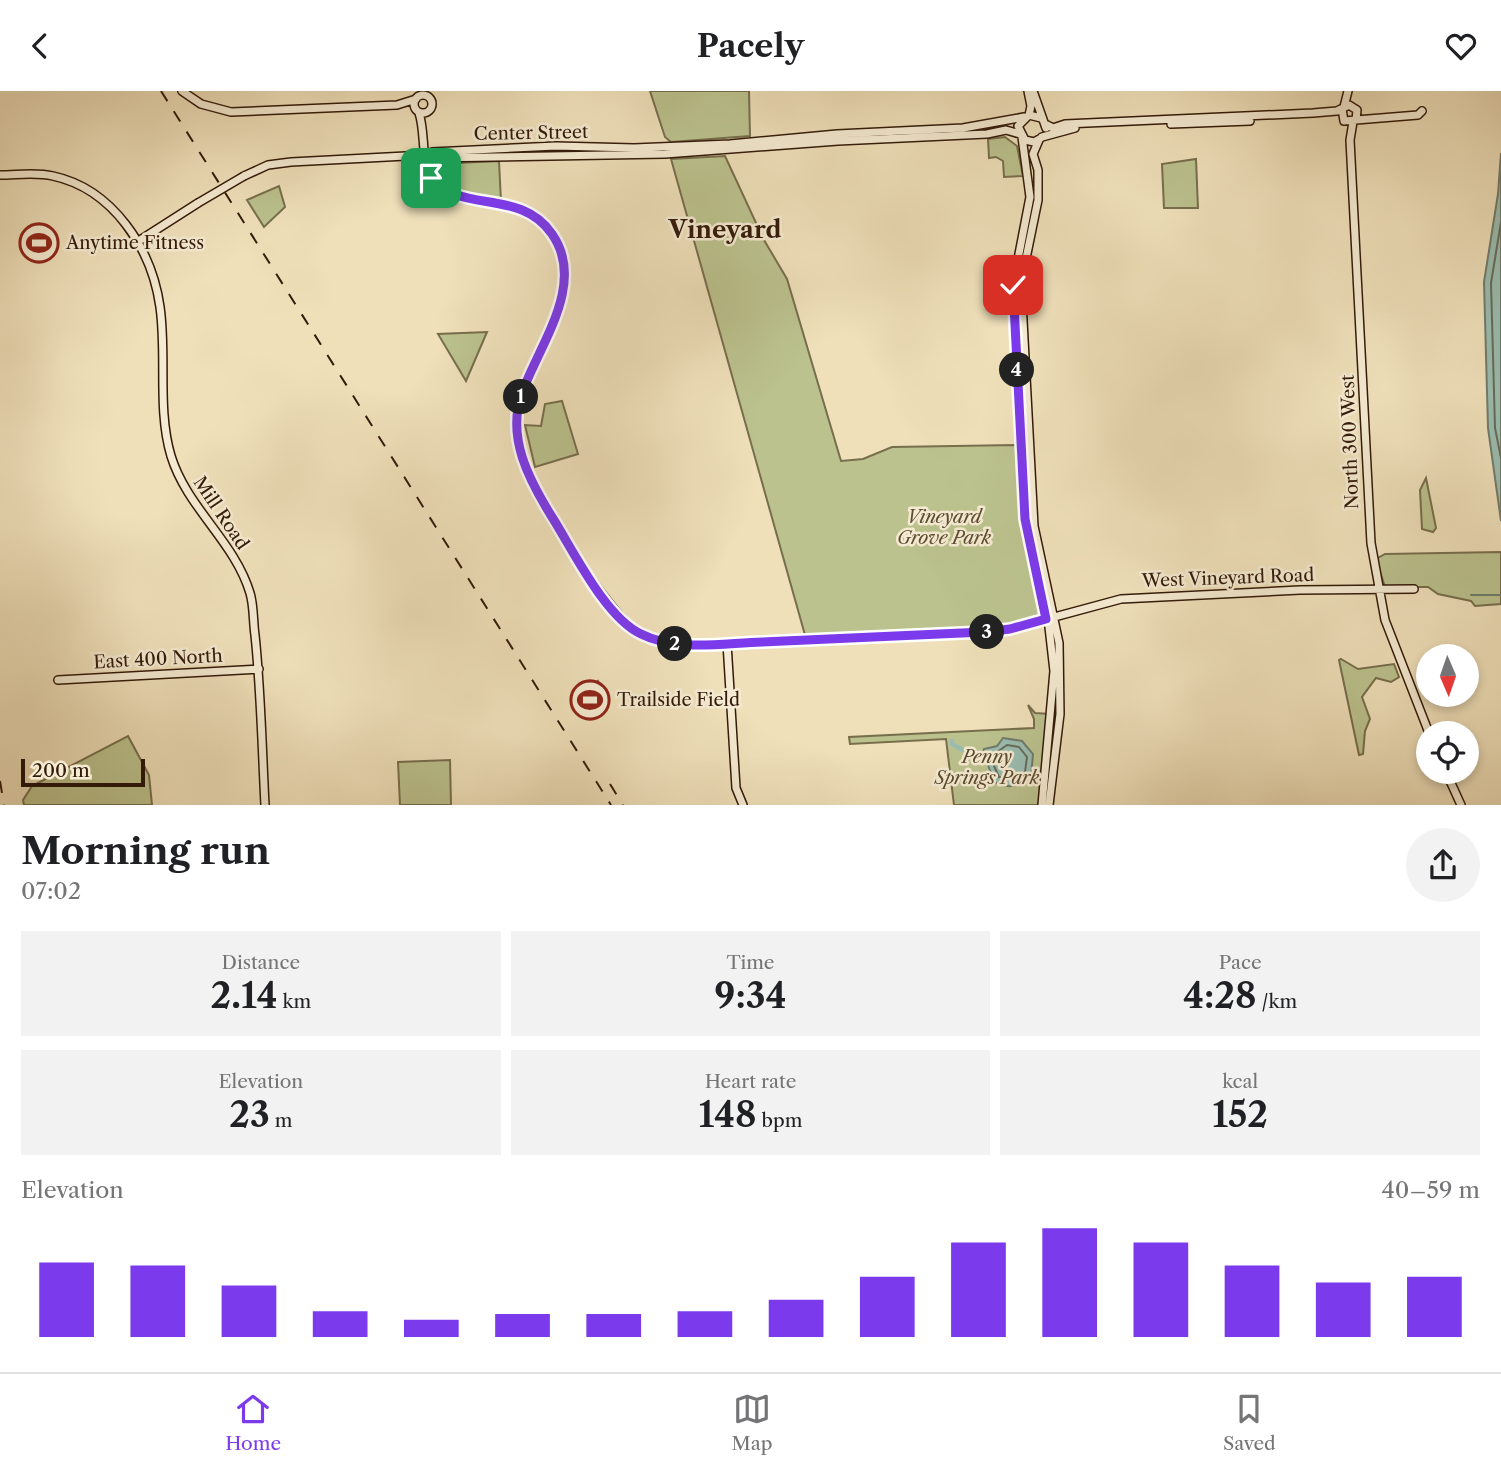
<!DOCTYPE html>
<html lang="en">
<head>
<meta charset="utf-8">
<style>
	body { margin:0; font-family:"Libre Caslon Text",serif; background:#f2f2f2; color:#202124; height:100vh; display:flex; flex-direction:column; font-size:26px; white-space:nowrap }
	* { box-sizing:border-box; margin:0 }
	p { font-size:23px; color:#757577 }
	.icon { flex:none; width:38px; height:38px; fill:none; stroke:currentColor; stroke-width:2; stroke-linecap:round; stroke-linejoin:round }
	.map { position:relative; height:714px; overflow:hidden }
	.sheet { display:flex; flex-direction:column; background:#fff; flex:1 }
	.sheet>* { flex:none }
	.needle { width:46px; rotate:178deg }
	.controls { position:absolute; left:1416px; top:553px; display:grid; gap:14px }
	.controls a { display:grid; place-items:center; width:63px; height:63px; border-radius:50%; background:#fff; box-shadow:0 4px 10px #0003; font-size:35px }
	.scale { position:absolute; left:21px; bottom:18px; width:124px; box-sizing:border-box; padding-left:7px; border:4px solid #331a09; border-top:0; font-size:19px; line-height:24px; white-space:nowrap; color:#331a09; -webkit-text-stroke:5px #f5ebd2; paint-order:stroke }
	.pin { position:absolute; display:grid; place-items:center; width:60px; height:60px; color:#fff; margin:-30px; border-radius:14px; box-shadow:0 4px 10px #0006 }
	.km { position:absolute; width:35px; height:35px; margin:-18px; border-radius:50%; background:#222; color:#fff; font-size:19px; line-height:35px; text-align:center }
	.round { display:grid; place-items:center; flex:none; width:74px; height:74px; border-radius:37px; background:#f2f2f2 }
	.overview { display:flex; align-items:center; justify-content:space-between; height:119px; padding:0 21px }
	h1 { font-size:38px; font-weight:700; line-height:52px }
	.stats { display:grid; grid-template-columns:repeat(3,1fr); gap:10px; height:119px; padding:7px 21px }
	.stats div { display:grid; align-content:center; border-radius:0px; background:#f2f2f2; text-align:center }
	.stats b { font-size:35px; font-weight:700 }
	.stats small { font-size:19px; font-weight:400 }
	.stats p { font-size:19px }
	.chart { height:196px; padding:14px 21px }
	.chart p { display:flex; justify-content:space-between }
	.chart svg { width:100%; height:126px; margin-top:7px; stroke:#7c3aed; stroke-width:6 }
	header { display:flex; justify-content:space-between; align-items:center; height:91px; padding:0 21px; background:#fff; font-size:32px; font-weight:700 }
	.tabs { display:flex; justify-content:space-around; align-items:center; height:98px; border-top:2px solid #e0e0e0; background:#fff; font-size:19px; color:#757577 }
	.tabs a { display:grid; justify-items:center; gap:4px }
	.tabs .active { color:#7c3aed }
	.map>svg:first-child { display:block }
	.green { fill:#bbc28e; stroke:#776e4c; stroke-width:2 }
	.water { fill:#9abdb0; stroke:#717c6d; stroke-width:2 }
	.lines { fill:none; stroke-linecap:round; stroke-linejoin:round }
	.shore { stroke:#666c5c; stroke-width:2 }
	.stream { stroke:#717c6d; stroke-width:2 }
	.canal { stroke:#9abdb0; stroke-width:4.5 }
	.secondary-casing { stroke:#331a09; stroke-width:10 }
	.secondary { stroke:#f5ebd2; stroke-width:7 }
	.rail { stroke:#331a09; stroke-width:2; stroke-dasharray:12 12; stroke-linecap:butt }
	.secondary-bridge-casing { stroke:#331a09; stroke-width:10; stroke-linecap:butt }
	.secondary-bridge { stroke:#f5ebd2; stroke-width:7 }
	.route-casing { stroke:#fff; stroke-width:14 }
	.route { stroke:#7c3aed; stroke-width:9 }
	.labels { text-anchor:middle; stroke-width:5; stroke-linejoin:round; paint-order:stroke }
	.street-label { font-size:18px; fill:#331a09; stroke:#f5ebd2 }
	.poi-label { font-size:18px; fill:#331a09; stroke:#f5ebd2; text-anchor:start }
	.park-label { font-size:18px; font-style:italic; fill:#5c4c31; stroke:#f5ebd2 }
	.district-label { font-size:24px; font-weight:bold; fill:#331a09; stroke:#f5ebd2 }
</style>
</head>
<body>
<header><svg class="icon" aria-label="back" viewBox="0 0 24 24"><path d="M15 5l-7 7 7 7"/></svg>Pacely<svg class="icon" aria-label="heart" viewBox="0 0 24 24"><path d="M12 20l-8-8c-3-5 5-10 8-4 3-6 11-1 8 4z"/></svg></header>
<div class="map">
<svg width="1501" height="714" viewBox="0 0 1501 714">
	<rect width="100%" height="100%" fill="#efe0ba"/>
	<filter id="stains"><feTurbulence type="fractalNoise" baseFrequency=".00286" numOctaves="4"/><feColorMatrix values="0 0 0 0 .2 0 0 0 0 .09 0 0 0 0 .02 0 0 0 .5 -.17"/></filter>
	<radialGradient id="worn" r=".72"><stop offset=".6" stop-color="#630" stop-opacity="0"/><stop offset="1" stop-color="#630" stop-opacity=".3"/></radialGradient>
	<path class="green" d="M650,0H749L750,45L671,51L665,46Z
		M1005,46L1017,55L1023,85L1004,86L1003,70L996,66L989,67L988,48Z
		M725,65L764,149L787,188L841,370L863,368L892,356L1016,354L1027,458L1040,525L998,535L805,544L671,68Z
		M1196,68L1198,117H1164L1162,73Z
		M499,70L501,111L469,106L439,97L432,81L434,73Z
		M279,95L285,116L264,136L247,109Z
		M487,241L466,290L438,243Z
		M562,310L578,363L535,376L525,334L541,335L545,313Z
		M1426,387L1436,437L1433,441L1422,438L1420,399Z
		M1501,461V513L1475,515L1471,510L1438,503L1428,496H1385L1376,468L1385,463Z
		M1341,568L1358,578L1394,573L1399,586L1391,591L1376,587L1362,606L1370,628L1365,640L1363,663L1359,664L1339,569Z
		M598,590L603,611L597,620L586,626L577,604Z
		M1028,614L1035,622L1050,623L1039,714H954L946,648L850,653L849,646L1034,637V628Z
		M128,645L149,684L152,714H24L23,709L32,695Z
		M450,669L451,714H400L398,671Z"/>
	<path class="water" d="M1501,62V430L1488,337L1484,191L1498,103Z
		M1003,647L1022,650L1033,663L1031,686C1019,696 1008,698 994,691L988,674L982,669L984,658L997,655Z"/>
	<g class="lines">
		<path class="shore" d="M1501,131L1491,192L1495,337L1501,367
			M1007,654L1019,656L1027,666L1025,681L1018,687L999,686L990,666Z"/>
		<path class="stream" d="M1471,504H1501"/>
		<path class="canal" d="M952,650V653L970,663L981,664"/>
		<g class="secondary-casing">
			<path id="secondary" d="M182,0L201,13L231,21L397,14L416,8
				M1028,0L1031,15L1029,24
				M1033,0L1046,37
				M414 13a9 9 0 1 1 18 0a9 9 0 1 1-18 0Z
				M1344,16L1348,0
				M419,22C426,43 420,70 433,89C458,126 533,90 560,159C582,216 523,270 517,324C515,341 520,361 525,377C536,411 609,522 638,542C650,550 669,552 684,554L984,541L1010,538L1121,508L1300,499L1414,498
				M1041,27L1029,24L1018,35L1025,49L1034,51L1041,47
				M1356,29L1418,24L1422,20
				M1353,31L1350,49L1371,452L1385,529L1429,642
				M1045,33L1053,37L1065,33L1313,22L1337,20L1349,14L1357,19L1356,29L1344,30L1342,18
				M1171,33L1250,30
				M1022,46L1030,106L1013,194L1019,324L1025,428L1049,536L1054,580L1042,714
				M1042,46L1075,37
				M1039,49L1033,63L1038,79V109L1021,192L1034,435L1059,552L1060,623L1049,714
				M425,64L432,61L556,55L634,57L730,53L837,43L963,37L1024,26
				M0,84C17,84 36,81 53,85C113,98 152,158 160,216C167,265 157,318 171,365C187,417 235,451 250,502C254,515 253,531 255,544C261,601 262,657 265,714
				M244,85L268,74L291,71L425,64L432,67L665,63L838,50L987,43L1006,39L1020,43
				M137,151L198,112
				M727,552L736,697L743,714
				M58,589L259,578
				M1446,681L1461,714"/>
		</g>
		<use href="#secondary" class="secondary"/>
		<path class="rail" d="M161,0L611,714
			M0,690L4,714
			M610,693L623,714"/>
		<g class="secondary-bridge-casing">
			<path id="secondary-bridge" d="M198,112L244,85"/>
		</g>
		<use href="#secondary-bridge" class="secondary-bridge"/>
	</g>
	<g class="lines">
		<g class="route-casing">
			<path id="route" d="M431,87C461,123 521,97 552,143C587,193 539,254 522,302C506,346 529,389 552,426C573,459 605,526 641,543C677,561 723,552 762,551C836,548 910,544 984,541L1010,538L1046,528L1025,428L1013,194"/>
		</g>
		<use href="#route" class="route"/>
	</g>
	<defs>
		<g id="stadium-ring" transform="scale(2.0125)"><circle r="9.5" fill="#f5ebd2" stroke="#8f2418" stroke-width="1.5"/><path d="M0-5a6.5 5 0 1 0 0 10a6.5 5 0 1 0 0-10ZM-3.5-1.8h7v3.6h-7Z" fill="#8f2418"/></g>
	</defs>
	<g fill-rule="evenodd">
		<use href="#stadium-ring" x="39" y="152"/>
		<use href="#stadium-ring" x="590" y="609"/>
	</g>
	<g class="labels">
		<g class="street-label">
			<text transform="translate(531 42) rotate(-1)" y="6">Center Street</text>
			<text transform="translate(1350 351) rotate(-92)" y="6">North 300 West</text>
			<text transform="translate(221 422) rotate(56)" y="6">Mill Road</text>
			<text transform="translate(1228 487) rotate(-2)" y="6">West Vineyard Road</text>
			<text transform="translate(158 568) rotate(-3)" y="6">East 400 North</text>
		</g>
		<g class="poi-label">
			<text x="66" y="158">Anytime Fitness</text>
			<text x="617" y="615">Trailside Field</text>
		</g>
		<g class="park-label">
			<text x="944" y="432">Vineyard<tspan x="944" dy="21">Grove Park</tspan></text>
			<text x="987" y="672">Penny<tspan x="987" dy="21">Springs Park</tspan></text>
		</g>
		<g class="district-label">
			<text x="725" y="147">Vineyard</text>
		</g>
	</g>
	<rect width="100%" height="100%" filter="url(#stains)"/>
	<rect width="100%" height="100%" fill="url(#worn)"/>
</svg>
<div class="controls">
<a><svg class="needle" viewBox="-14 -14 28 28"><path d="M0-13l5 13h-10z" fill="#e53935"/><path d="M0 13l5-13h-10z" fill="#757577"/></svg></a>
<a><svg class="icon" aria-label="locate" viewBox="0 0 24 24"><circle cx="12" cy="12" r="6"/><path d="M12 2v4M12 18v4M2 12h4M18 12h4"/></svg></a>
</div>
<div class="scale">200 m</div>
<div class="pin" style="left:431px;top:87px;background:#1e9e55"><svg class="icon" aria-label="arrive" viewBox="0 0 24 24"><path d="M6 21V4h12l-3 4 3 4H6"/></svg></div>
<div class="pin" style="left:1013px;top:194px;background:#d93025"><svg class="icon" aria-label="check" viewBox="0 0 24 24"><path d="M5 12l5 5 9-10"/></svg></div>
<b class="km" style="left:521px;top:306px">1</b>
<b class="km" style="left:675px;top:553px">2</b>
<b class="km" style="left:987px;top:541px">3</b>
<b class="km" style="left:1017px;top:279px">4</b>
</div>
<section class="sheet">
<div class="overview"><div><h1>Morning run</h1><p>07:02</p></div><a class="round"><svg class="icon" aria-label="share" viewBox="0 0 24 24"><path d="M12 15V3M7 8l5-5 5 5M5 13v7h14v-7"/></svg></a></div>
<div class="stats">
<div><p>Distance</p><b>2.14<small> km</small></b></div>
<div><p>Time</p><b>9:34</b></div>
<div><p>Pace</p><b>4:28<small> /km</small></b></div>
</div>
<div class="stats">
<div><p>Elevation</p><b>23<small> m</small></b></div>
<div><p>Heart rate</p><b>148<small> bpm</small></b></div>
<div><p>kcal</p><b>152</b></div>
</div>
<div class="chart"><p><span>Elevation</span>40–59 m</p>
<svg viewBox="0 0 160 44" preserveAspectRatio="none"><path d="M5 44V18M15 44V19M25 44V26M35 44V35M45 44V38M55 44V36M65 44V36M75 44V35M85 44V31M95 44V23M105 44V11M115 44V6M125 44V11M135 44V19M145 44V25M155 44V23"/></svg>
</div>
</section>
<nav class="tabs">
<a class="active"><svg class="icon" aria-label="home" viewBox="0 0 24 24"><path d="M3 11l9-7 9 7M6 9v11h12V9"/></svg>Home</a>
<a><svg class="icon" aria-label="map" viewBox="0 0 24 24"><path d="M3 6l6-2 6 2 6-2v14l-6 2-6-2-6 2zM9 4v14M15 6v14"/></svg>Map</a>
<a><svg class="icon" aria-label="saved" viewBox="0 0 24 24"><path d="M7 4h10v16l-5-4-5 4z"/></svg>Saved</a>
</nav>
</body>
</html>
